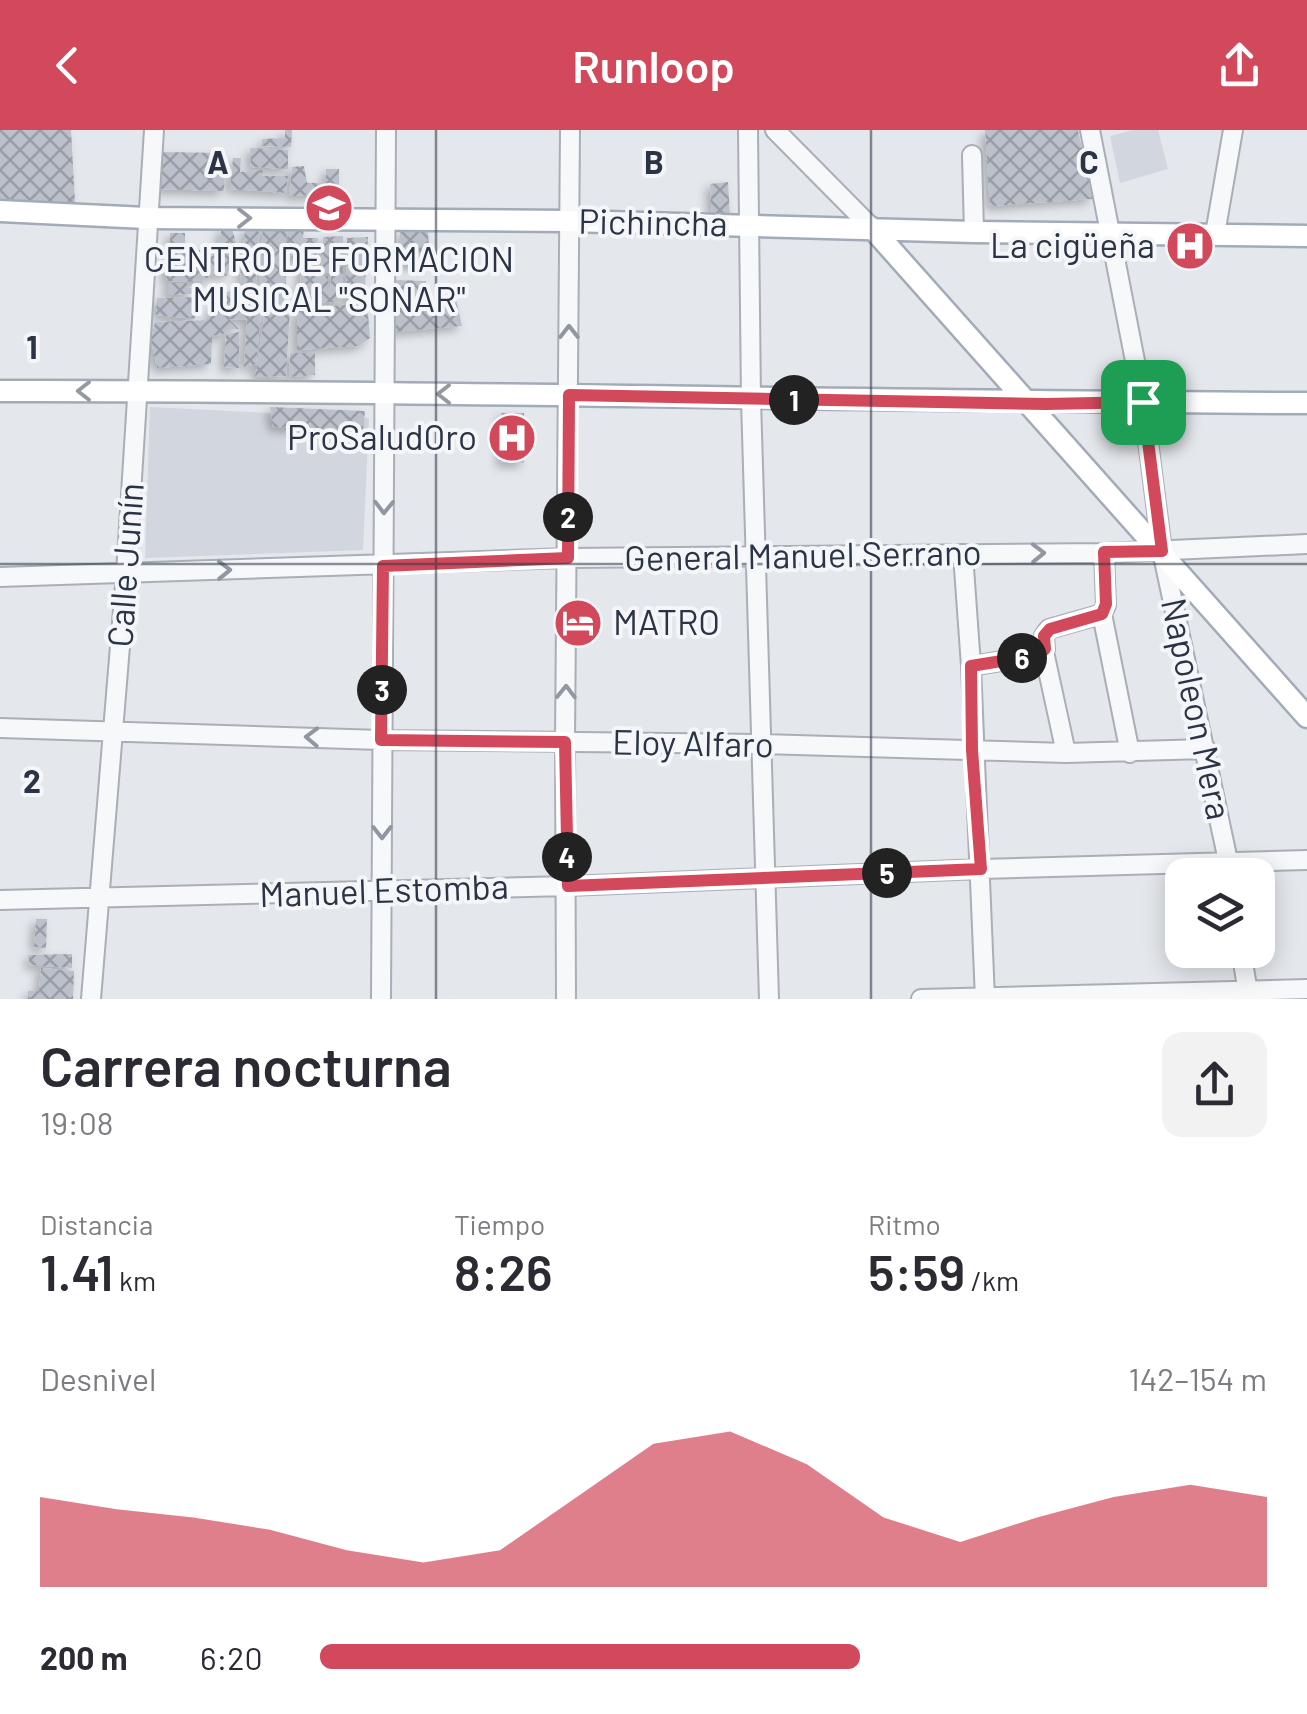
<!DOCTYPE html>
<html lang="es">
<head>
<meta charset="utf-8">
<style>
	body { margin:0; font-family:Barlow,sans-serif; background:#f2f2f3; color:#2b2b33; height:100vh; display:flex; flex-direction:column; font-size:38px; white-space:nowrap }
	* { box-sizing:border-box; margin:0 }
	p { font-size:32px; color:#7c7c81 }
	.icon { flex:none; width:55px; height:55px; fill:none; stroke:currentColor; stroke-width:2; stroke-linecap:round; stroke-linejoin:round }
	.map { position:relative; height:869px; overflow:hidden }
	.side { display:flex; flex-direction:column; background:#fff; flex:1 }
	.side>* { flex:none }
	.buttons { position:absolute; left:1165px; top:728px; display:grid; gap:20px }
	.buttons a { display:grid; place-items:center; width:110px; height:110px; border-radius:20px; background:#fff; box-shadow:0 5px 25px #0003; font-size:50px }
	.pin { position:absolute; display:grid; place-items:center; width:85px; height:85px; color:#fff; margin:-42px; border-radius:20px; box-shadow:0 5px 15px #0006 }
	.km { position:absolute; width:50px; height:50px; margin:-25px; border-radius:50%; background:#222; color:#fff; font-size:28px; line-height:50px; text-align:center }
	.round { display:grid; place-items:center; flex:none; width:105px; height:105px; border-radius:20px; background:#f2f2f3 }
	.headline { display:flex; align-items:center; justify-content:space-between; height:170px; padding:0 40px }
	h1 { font-size:55px; font-weight:600; line-height:75px }
	.metrics { display:grid; grid-template-columns:repeat(3,1fr); gap:15px; height:170px; padding:10px 40px }
	.metrics div { display:grid; align-content:center }
	.metrics b { font-size:50px; font-weight:600 }
	.metrics small { font-size:28px; font-weight:400 }
	.metrics p { font-size:28px }
	.chart { height:280px; padding:20px 40px }
	.chart p { display:flex; justify-content:space-between }
	.chart svg { width:100%; height:180px; margin-top:10px; fill:#d1495b; opacity:.7 }
	ul { padding:0 40px; list-style:none; font-size:32px }
	li { display:grid; grid-template-columns:160px 120px 1fr; align-items:center; height:75px }
	li i { height:25px; border-radius:12px; background:#d1495b }
	header { display:flex; justify-content:space-between; align-items:center; height:130px; padding:0 40px; background:#d1495b; color:#fff; font-size:45px; font-weight:600 }
	.map>svg:first-child { display:block }
	.built { fill:#d2d6de }
	.building { fill:url(#building-cross-hatch); filter:url(#shadow) }
	.lines { fill:none; stroke-linecap:round; stroke-linejoin:round }
	.minor-casing { stroke:#a9aeb7; stroke-width:22 }
	.major-casing { stroke:#a3abb8; stroke-width:25 }
	.minor { stroke:#f7f8fa; stroke-width:18 }
	.major { stroke:#fff; stroke-width:20 }
	.oneway { stroke:#959aa2 }
	.oneway2 { stroke:#9196a0 }
	.route-casing { stroke:#fff; stroke-width:20 }
	.route { stroke:#d1495b; stroke-width:12 }
	.grid { fill:none; stroke:#2b3445; stroke-width:2.5; stroke-opacity:0.55 }
	.labels { text-anchor:middle; stroke-width:8; stroke-linejoin:round; paint-order:stroke }
	.street-label { font-size:35px; fill:#2b3445; stroke:#f4f6f9 }
	.poi-label { font-size:35px; fill:#2b3445; stroke:#f4f6f9; text-anchor:end }
	.grid-label { font-size:32px; text-anchor:middle; font-weight:bold; fill:#2b3445; stroke:#f4f6f9; stroke-width:8; stroke-linejoin:round; paint-order:stroke }
</style>
</head>
<body>
<header><svg class="icon" aria-label="back" viewBox="0 0 24 24"><path d="M15 5l-7 7 7 7"/></svg>Runloop<svg class="icon" aria-label="share" viewBox="0 0 24 24"><path d="M12 15V3M7 8l5-5 5 5M5 13v7h14v-7"/></svg></header>
<div class="map">
<svg width="1307" height="869" viewBox="0 0 1307 869">
	<defs>
		<pattern id="building-cross-hatch" width="8" height="8" patternUnits="userSpaceOnUse" patternTransform="scale(2.5)"><rect width="8" height="8" fill="#bbc0ca"/><path d="M0 0l8 8M0 8l8-8" fill="none" stroke="#989da6"/></pattern>
		<filter id="shadow"><feDropShadow dx="-4.5" dy="4.5" stdDeviation="5" flood-color="#0004"/></filter>
	</defs>
	<rect width="100%" height="100%" fill="#e4e7ec"/>
	<path class="built" d="M1134,0H1158L1168,39L1120,53L1110,6Z
		M150,277L369,288L363,420L145,428Z"/>
	<path class="building" d="M0,0H71L75,72L0,70Z
		M285,0H292L291,17L262,16V9L285,8Z
		M985,0H1078L1093,69L990,76Z
		M250,18L288,20V39L251,37Z
		M162,22L226,23L224,61L157,59Z
		M233,28H241L240,42L263,40L262,46H288L286,63L230,59Z
		M304,36L307,53H324L323,65L289,66L292,37Z
		M326,39H339V63L326,61Z
		M728,52L730,87H712L710,54Z
		M286,94V157L259,152L263,95Z
		M288,96H304L303,108H318L316,147L328,146L330,168L331,142L321,144L323,107L343,106V172L299,173L302,129L286,127Z
		M222,97L232,99L237,115L227,146L214,143L202,152L167,151L164,128L176,120H205L202,127L217,125Z
		M256,98L259,102L256,152L240,153L245,99Z
		M400,102H428L430,134L400,135Z
		M170,103H185V116L170,118Z
		M368,107L364,170H346L347,108Z
		M395,150L426,151L425,161L395,160Z
		M168,153H187V157L193,158L192,164L168,165Z
		M271,160L285,163L284,173L267,176Z
		M231,161L263,162L256,234L244,237L247,190L229,189L239,199H228L221,206L212,205L211,234L157,238L151,211L155,192L209,190L217,165Z
		M197,167L195,189L156,185L157,168Z
		M456,169L462,196L393,202L396,178Z
		M367,172L370,208L359,216L297,220V180Z
		M290,180L286,246L255,247L265,181Z
		M239,202V238L224,237L226,204Z
		M290,223H315V245L289,247Z
		M270,277L365,281L363,300L273,297Z
		M501,283H524V333H501Z
		M36,789H47L46,818L34,817Z
		M72,824V838L30,835L28,825Z
		M41,838L74,841L73,869H28V861H39Z"/>
	<g class="lines">
		<g class="minor-casing">
			<path id="minor" d="M748,0L751,270L769,869
				M775,0L872,98
				M1090,0L1143,272L1162,421L1231,745
				M972,25L974,102
				M1215,104L1233,0
				M963,424L971,536L985,869
				M0,447L567,428L1104,423L1307,414
				M1102,484L1130,623
				M1044,522L1066,623
				M971,536L1039,525L1045,519L1044,506L1049,499L1102,484L1106,475L1104,423
				M0,598L381,610L760,614L1066,623L1206,619
				M0,770L568,756L981,739L1307,730
				M1241,820L1249,869
				M91,869L126,443L154,0
				M381,869L386,0
				M566,869L565,612L570,0
				M921,869L1307,859"/>
		</g>
		<g class="major-casing">
			<path id="major" d="M0,81L146,88L569,91L974,102L1307,106
				M872,98L1307,587
				M0,261C436,260 871,272 1307,273"/>
		</g>
		<use href="#minor" class="minor"/>
		<use href="#major" class="major"/>
	</g>
	<defs><path id="oneway-chevron" d="M-2-3.5L2.5 0L-2 3.5" fill="none" stroke-width="1.6" stroke-linecap="round" stroke-linejoin="round" transform="scale(2.5)"/></defs>
	<g class="oneway">
		<use href="#oneway-chevron" transform="translate(244 88)"/>
		<use href="#oneway-chevron" transform="translate(84 261) rotate(180)"/>
		<use href="#oneway-chevron" transform="translate(444 264) rotate(-180)"/>
	</g>
	<g class="oneway2">
		<use href="#oneway-chevron" transform="translate(569 202) rotate(-90)"/>
		<use href="#oneway-chevron" transform="translate(384 377) rotate(91)"/>
		<use href="#oneway-chevron" transform="translate(1038 423) rotate(-1)"/>
		<use href="#oneway-chevron" transform="translate(224 440) rotate(-1)"/>
		<use href="#oneway-chevron" transform="translate(566 562) rotate(-89)"/>
		<use href="#oneway-chevron" transform="translate(312 607) rotate(-178)"/>
		<use href="#oneway-chevron" transform="translate(382 702) rotate(90)"/>
	</g>
	<g class="lines">
		<g class="route-casing">
			<path id="route" d="M569,265L1046,274L1143,272L1162,421L1104,422L1106,474L1102,484L1050,499L1044,506L1045,519L1038,525L971,536L972,620L981,739L568,756L565,612L381,610L383,436L568,428Z"/>
		</g>
		<use href="#route" class="route"/>
	</g>
	<path class="grid" d="M436,0V869M871,0V869M0,434H1307"/>
	<defs>
		<g id="school-disc" transform="scale(2.5)"><circle r="9.5" fill="#d1495b" stroke="#f4f6f9"/><path d="M0-5L7-2L0 1L-7-2ZM-4 1L0 2.5L4 1V4Q0 6-4 4Z" fill="#fff"/></g>
		<g id="hospital-disc" transform="scale(2.5)"><circle r="9.5" fill="#d1495b" stroke="#f4f6f9"/><path d="M-5-5h3v3.5h4V-5h3V5h-3V1.5h-4V5h-3Z" fill="#fff"/></g>
		<g id="hotel-disc" transform="scale(2.5)"><circle r="9.5" fill="#d1495b" stroke="#f4f6f9"/><path d="M-6-4.5h1.5V1H6V5H4.5V3h-9V5H-6ZM-4 0a1.8 1.8 0 1 1 3.6 0ZM.5 0V-2.5h3Q6-2.5 6 0Z" fill="#fff"/></g>
	</defs>
	<g fill-rule="evenodd">
		<use href="#school-disc" x="329" y="78"/>
		<use href="#hospital-disc" x="1190" y="116"/>
		<use href="#hospital-disc" x="512" y="308"/>
		<use href="#hotel-disc" x="578" y="493"/>
	</g>
	<g class="labels">
		<g class="street-label">
			<text transform="translate(653 93) rotate(1)" y="12">Pichincha</text>
			<text transform="translate(803 426) rotate(-1)" y="12">General Manuel Serrano</text>
			<text transform="translate(126 435) rotate(-86)" y="12">Calle Junín</text>
			<text transform="translate(1196 579) rotate(78)" y="12">Napoleon Mera</text>
			<text transform="translate(693 614) rotate(1)" y="12">Eloy Alfaro</text>
			<text transform="translate(384 761) rotate(-2)" y="12">Manuel Estomba</text>
		</g>
		<g class="poi-label">
			<text x="1155" y="128">La cigüeña</text>
			<text x="329" y="142" text-anchor="middle">CENTRO DE FORMACION<tspan x="329" dy="40">MUSICAL "SONAR"</tspan></text>
			<text x="477" y="320">ProSaludOro</text>
			<text x="613" y="505" text-anchor="start">MATRO</text>
		</g>
	</g>
	<g class="grid-label">
		<text x="218" y="44">A</text>
		<text x="654" y="44">B</text>
		<text x="1089" y="44">C</text>
		<text x="32" y="229">1</text>
		<text x="32" y="663">2</text>
	</g>
</svg>
<div class="buttons">
<a><svg class="icon" aria-label="layers" viewBox="0 0 24 24"><path d="M12 4l9 5-9 5-9-5zM3 14l9 5 9-5"/></svg></a>
</div>
<div class="pin" style="left:1143px;top:272px;background:#1e9e55"><svg class="icon" aria-label="arrive" viewBox="0 0 24 24"><path d="M6 21V4h12l-3 4 3 4H6"/></svg></div>
<b class="km" style="left:794px;top:270px">1</b>
<b class="km" style="left:568px;top:387px">2</b>
<b class="km" style="left:382px;top:560px">3</b>
<b class="km" style="left:567px;top:727px">4</b>
<b class="km" style="left:887px;top:743px">5</b>
<b class="km" style="left:1022px;top:528px">6</b>
</div>
<section class="side">
<div class="headline"><div><h1>Carrera nocturna</h1><p>19:08</p></div><a class="round"><svg class="icon" aria-label="share" viewBox="0 0 24 24"><path d="M12 15V3M7 8l5-5 5 5M5 13v7h14v-7"/></svg></a></div>
<div class="metrics">
<div><p>Distancia</p><b>1.41<small> km</small></b></div>
<div><p>Tiempo</p><b>8:26</b></div>
<div><p>Ritmo</p><b>5:59<small> /km</small></b></div>
</div>
<div class="chart"><p><span>Desnivel</span>142–154 m</p>
<svg viewBox="0 0 160 44" preserveAspectRatio="none"><path d="M0 44V22L10 25L20 27L30 30L40 35L50 38L60 35L70 22L80 9L90 6L100 14L110 27L120 33L130 27L140 22L150 19L160 22V44z"/></svg>
</div>
<ul>
<li><b>200 m</b>6:20<i style="width:57%"></i></li>
</ul>
</section>
</body>
</html>
